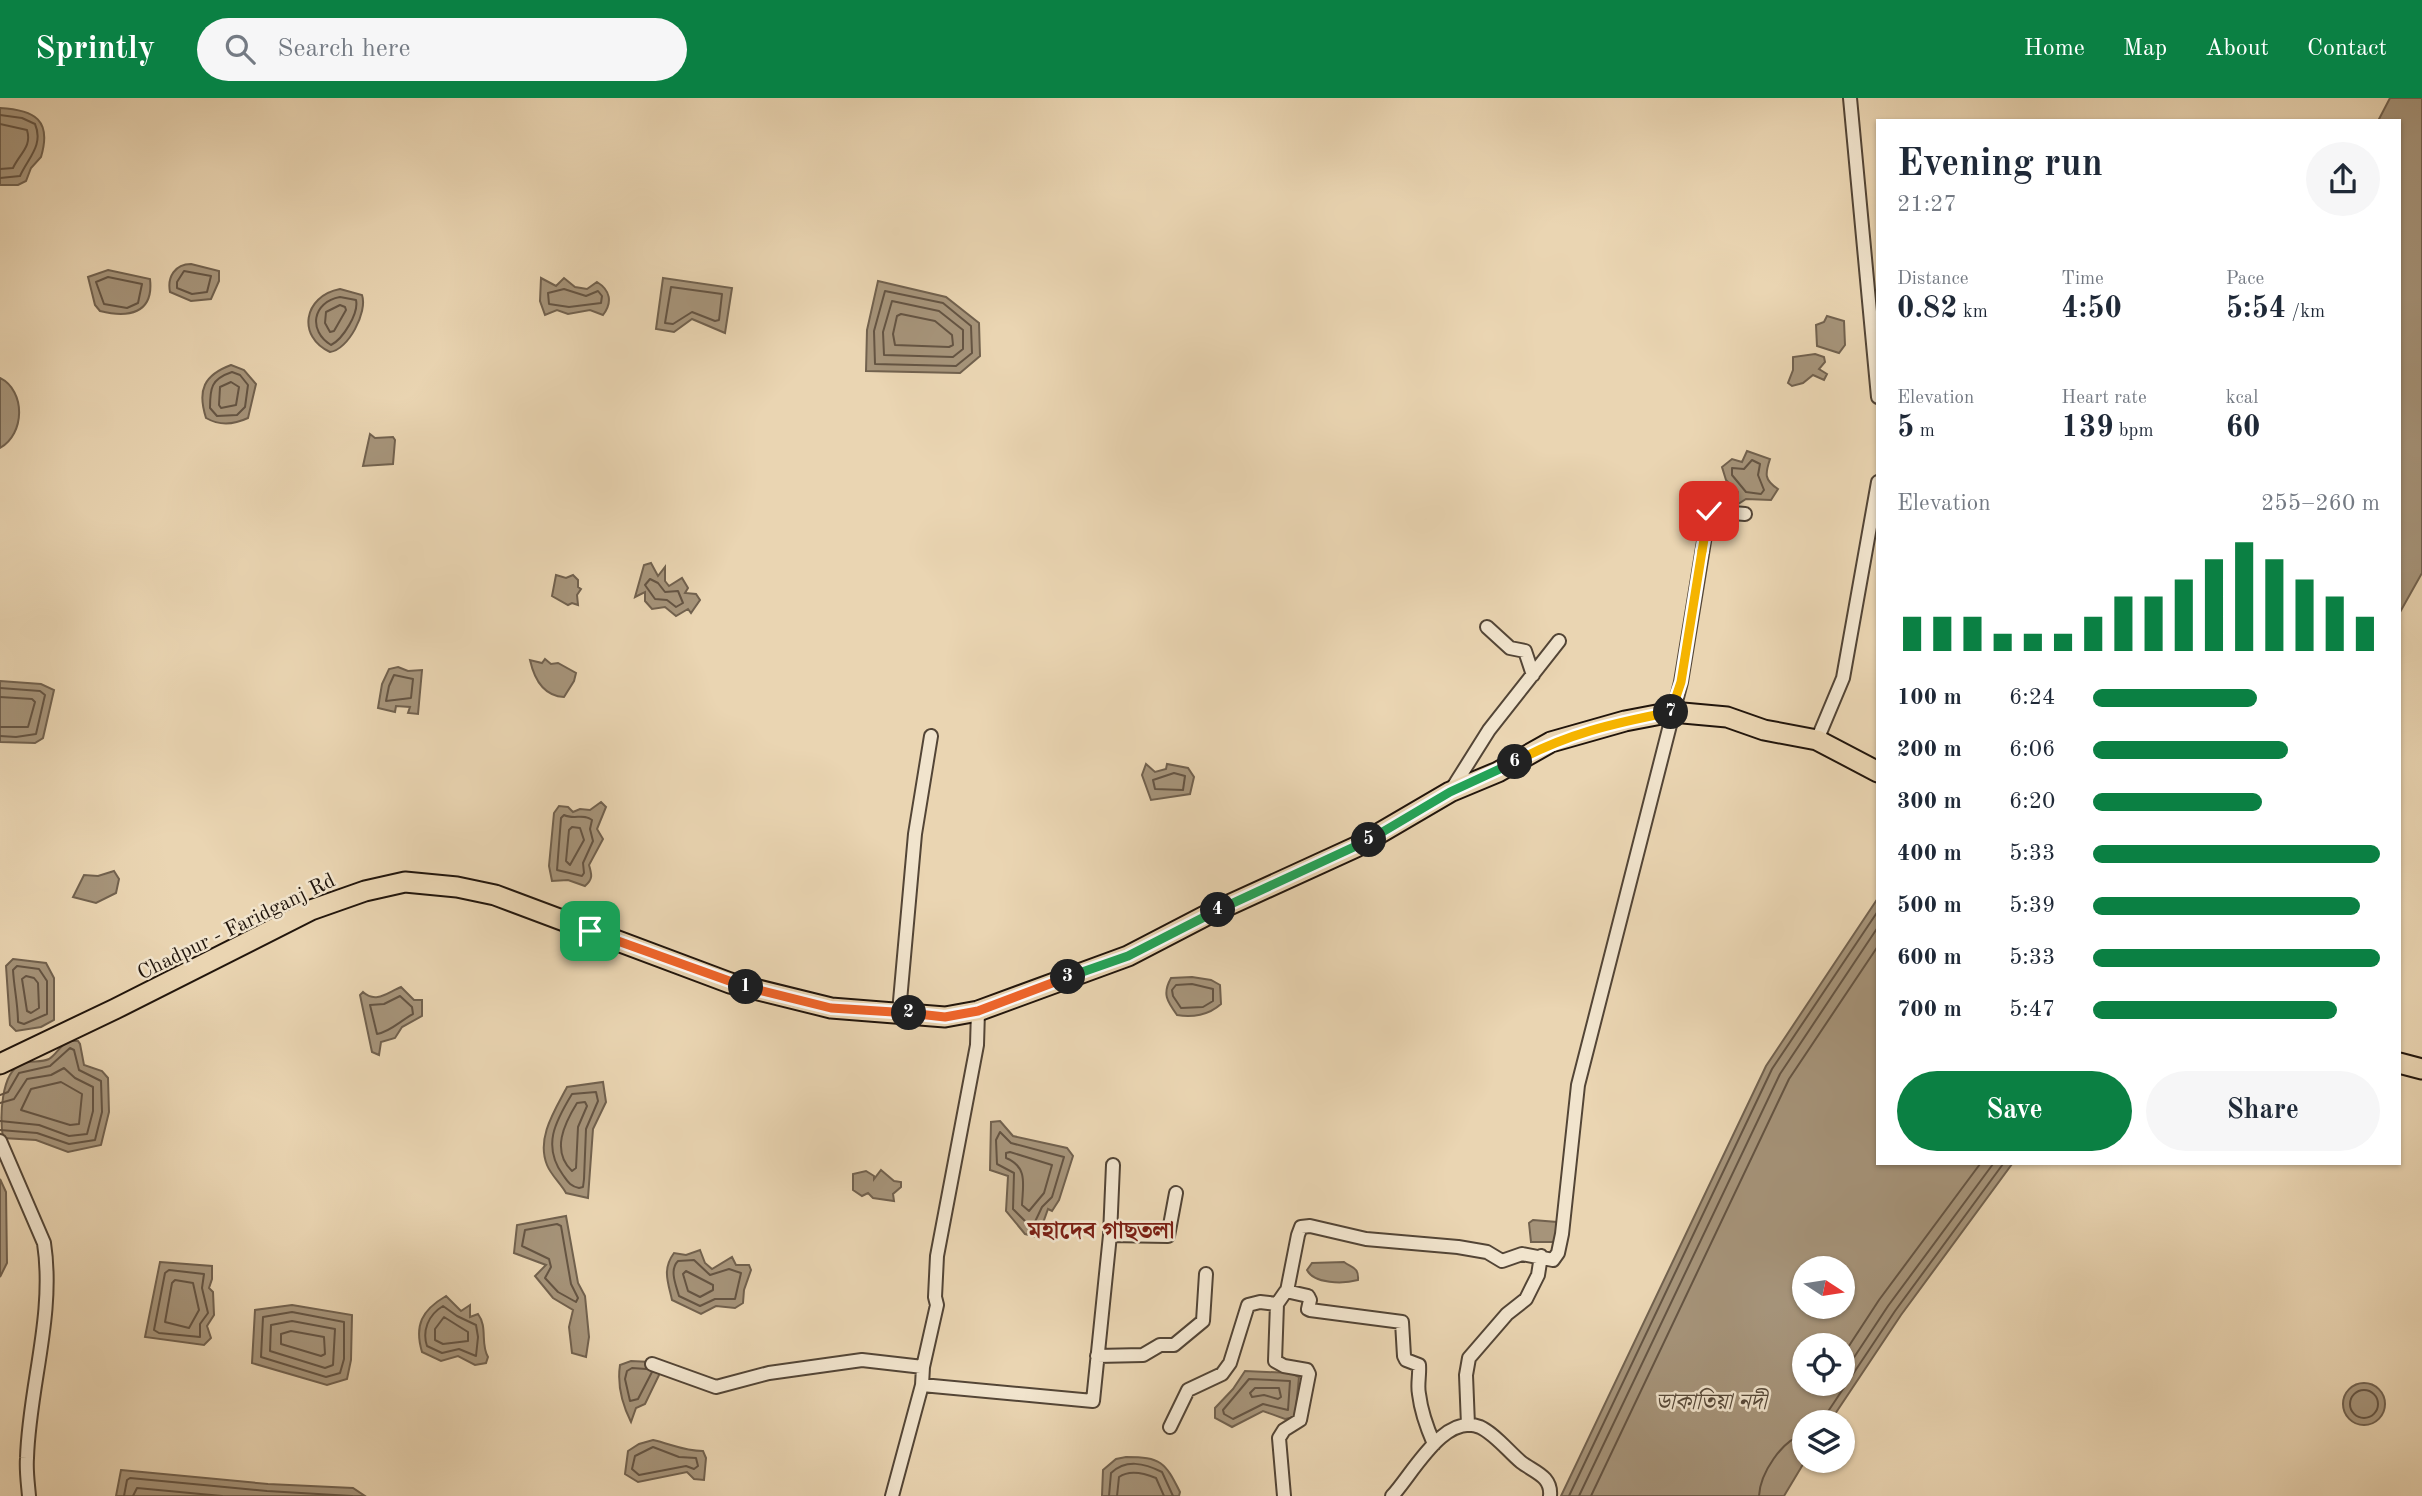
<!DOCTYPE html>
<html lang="en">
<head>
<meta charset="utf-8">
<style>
	body { margin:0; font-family:"Old Standard TT","Noto Serif Bengali",serif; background:#f6f6f7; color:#1f2937; height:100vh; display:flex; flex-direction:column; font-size:26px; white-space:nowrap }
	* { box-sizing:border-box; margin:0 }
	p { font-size:23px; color:#747a83 }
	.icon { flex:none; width:38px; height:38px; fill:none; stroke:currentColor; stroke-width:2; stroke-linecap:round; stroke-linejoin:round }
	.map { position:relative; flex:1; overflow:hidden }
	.panel { position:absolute; left:1876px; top:21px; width:525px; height:1046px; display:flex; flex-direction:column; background:#fff; border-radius:0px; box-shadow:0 2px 5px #0004 }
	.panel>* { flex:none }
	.needle { width:46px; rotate:102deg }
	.buttons { position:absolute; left:1792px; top:1158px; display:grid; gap:14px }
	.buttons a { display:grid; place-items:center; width:63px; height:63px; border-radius:50%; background:#fff; box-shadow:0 2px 5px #0004; font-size:35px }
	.pin { position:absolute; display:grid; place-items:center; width:60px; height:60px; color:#fff; margin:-30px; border-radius:14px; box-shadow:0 4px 10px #0006 }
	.km { position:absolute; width:35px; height:35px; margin:-18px; border-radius:50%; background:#222; color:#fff; font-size:19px; line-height:35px; text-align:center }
	.round { display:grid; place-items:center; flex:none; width:74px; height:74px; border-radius:37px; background:#f6f6f7 }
	.summary { display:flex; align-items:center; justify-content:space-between; height:119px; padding:0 21px }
	h1 { font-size:38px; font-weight:600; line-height:52px }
	.figures { display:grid; grid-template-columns:repeat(3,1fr); gap:10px; height:119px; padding:7px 21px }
	.figures div { display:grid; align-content:center }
	.figures b { font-size:30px; font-weight:600 }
	.figures small { font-size:19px; font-weight:400 }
	.figures p { font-size:19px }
	.chart { height:196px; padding:14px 21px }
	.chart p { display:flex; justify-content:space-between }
	.chart svg { width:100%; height:126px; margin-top:7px; stroke:#0b8043; stroke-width:6 }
	.cta { display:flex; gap:14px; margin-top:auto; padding:14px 21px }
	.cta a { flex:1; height:80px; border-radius:42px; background:#0b8043; color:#fff; font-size:28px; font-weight:600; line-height:80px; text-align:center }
	.cta a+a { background:#f6f6f7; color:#1f2937 }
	ul { padding:0 21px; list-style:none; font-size:23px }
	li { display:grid; grid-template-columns:112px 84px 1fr; align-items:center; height:52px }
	li i { height:18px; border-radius:9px; background:#0b8043 }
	header { display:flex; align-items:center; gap:42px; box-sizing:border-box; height:98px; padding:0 35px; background:#0b8043; color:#fff }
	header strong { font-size:33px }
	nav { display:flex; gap:38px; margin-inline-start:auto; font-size:24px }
	.search { width:490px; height:63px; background:#f6f6f7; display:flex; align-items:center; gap:18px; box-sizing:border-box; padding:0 24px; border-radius:38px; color:#747a83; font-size:26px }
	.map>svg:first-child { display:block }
	.water { fill:#a6947a; stroke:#71614e; stroke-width:2; fill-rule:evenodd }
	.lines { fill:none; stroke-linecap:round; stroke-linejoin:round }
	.shore { stroke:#645443; stroke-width:2 }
	.street-casing { stroke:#534536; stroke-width:16 }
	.primary-casing { stroke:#21150c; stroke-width:23 }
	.street { stroke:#f1e4cd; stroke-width:12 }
	.primary { stroke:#ead5b2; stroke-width:19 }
	.split-1-casing { stroke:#fff; stroke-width:14 }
	.split-2-casing { stroke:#fff; stroke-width:14 }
	.split-3-casing { stroke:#fff; stroke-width:14 }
	.split-4-casing { stroke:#fff; stroke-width:14 }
	.split-5-casing { stroke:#fff; stroke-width:14 }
	.split-6-casing { stroke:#fff; stroke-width:14 }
	.split-7-casing { stroke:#fff; stroke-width:14 }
	.split-8-casing { stroke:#fff; stroke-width:14 }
	.split-9-casing { stroke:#fff; stroke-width:14 }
	.split-1 { stroke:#f0652b; stroke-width:9 }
	.split-2 { stroke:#f0652b; stroke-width:9 }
	.split-3 { stroke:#f0652b; stroke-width:9 }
	.split-4 { stroke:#22a559; stroke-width:9 }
	.split-5 { stroke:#22a559; stroke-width:9 }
	.split-6 { stroke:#22a559; stroke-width:9 }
	.split-7 { stroke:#f5b400; stroke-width:9 }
	.split-8 { stroke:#f5b400; stroke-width:9 }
	.split-9 { stroke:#f5b400; stroke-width:9 }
	.labels { text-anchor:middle; stroke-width:5; stroke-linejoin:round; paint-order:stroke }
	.street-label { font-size:21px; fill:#21150c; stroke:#f1e4cd }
	.water-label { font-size:23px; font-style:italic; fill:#564838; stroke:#f1e4cd }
	.quarter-label { font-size:24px; font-weight:bold; fill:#7a1f14; stroke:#f1e4cd }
</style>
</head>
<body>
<header>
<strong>Sprintly</strong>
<div class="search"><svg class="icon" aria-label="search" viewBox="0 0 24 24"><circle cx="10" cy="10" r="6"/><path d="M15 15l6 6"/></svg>Search here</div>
<nav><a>Home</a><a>Map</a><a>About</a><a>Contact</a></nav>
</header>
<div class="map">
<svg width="2422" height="1398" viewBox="0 0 2422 1398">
	<rect width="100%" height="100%" fill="#ead5b2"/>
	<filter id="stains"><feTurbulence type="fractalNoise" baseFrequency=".00286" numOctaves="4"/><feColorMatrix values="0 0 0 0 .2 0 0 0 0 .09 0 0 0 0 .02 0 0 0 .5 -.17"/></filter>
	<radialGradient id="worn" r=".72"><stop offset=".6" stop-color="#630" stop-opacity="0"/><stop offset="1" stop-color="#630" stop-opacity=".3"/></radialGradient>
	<path class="water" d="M2390,0H2422V475L2399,516V23H2378Z
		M0,10C35,12 52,22 41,59L31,70L26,83L18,87H0Z
		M191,166L219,173V183L211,201L191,203L170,194C167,179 175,166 191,166Z
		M108,172L150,181C154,216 128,220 100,213L95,207L88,179Z
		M541,180L556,188L564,180L575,189L587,191L597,184C610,192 613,204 603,217L590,212L568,216L557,212L545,217L540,203Z
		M663,180L732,190L725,235L692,221L674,234L656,231Z
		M878,183L946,199L979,225L980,258L960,275L866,273L867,232Z
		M340,191L362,197C368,214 348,252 330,254C297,239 303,198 340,191Z
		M1827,218L1844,223L1845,247L1839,255L1817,248L1816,227L1824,224Z
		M1815,256L1824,259L1825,264L1819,271L1827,276L1824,282L1813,277L1803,285L1792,288L1788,285L1793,272V259Z
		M231,267L244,272L256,286L248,320C233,327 220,328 206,320C197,292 204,277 231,267Z
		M0,280C26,293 25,336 0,350Z
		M370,336L375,340L393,339L395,342L393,366L363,368Z
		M1747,353L1770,361C1765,376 1764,382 1778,391L1771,402L1746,401L1735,408L1738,394L1726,382L1722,369L1732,361L1742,364Z
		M651,465L658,478L665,469V483L669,488L682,480L688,490L685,495L696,496L700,502L691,515L688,511L676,518L665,509L652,511L645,503V494L635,499L644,467Z
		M556,477L566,480L573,477L578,482V489L581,491L577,497L578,507L572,505L568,507L552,498Z
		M545,561L551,566L558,565L576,575L574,583L564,599C543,598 534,580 530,562L542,565Z
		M398,569L408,573L422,572L418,616L408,615L410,609L396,608L395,614L378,610L382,586L389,571Z
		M0,583L41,586L54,592L43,640L35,645L0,644Z
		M1146,666L1155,674L1166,671L1167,666L1188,670L1194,679L1190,696L1151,702L1142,677Z
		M601,704L606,709L597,731L603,741L589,767C592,777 593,781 585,788L568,782L552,783L549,768L554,715L559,708L568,709L573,714L580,711L590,712Z
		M114,773L119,781L116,795L96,805L73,799L84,777L98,778Z
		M1878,800V1066H2012L1901,1217L1829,1325H1804L1805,1363L1784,1398H1561L1766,968ZM1804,1171H1843V1209H1804ZM1804,1248H1843V1286H1804Z
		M13,861L46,865L54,880V922L41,929L16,933L10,927L6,868Z
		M1192,879L1211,882L1220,887L1221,906C1209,917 1192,920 1177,917C1167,903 1162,896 1171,880Z
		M401,889L414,902H422V918L402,929L395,940L381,944L379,957L372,954L360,897L363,894C376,906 388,894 401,889Z
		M69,943H78L80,946L84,967L102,973L108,980L109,1014L101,1047L68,1054L36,1042L3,1040C0,1021 0,974 22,966C30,962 41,965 49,961C57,956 60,947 69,943Z
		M603,984L606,1004L593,1031L588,1100L566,1095C561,1086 551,1077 547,1067C536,1040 555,1012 567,989Z
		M1000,1023L1013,1038L1067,1050L1073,1058L1059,1102L1052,1113L1048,1111L1038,1139L1025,1136L1006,1113L1008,1078L990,1072L991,1024Z
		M881,1072L894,1083L901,1084V1089L893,1096L894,1103L873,1100L868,1095L862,1098L853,1092V1076L866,1073L874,1078V1081Z
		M0,1081L6,1094L7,1165L0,1179Z
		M566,1118L578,1185L585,1198L589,1239L586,1259L572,1255L569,1229L573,1212L553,1200L535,1178L546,1167L514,1155L517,1127Z
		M1533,1122L1557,1124L1559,1133L1555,1144H1531L1529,1125Z
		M700,1152L705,1165L712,1171L732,1159L736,1167H749L751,1172L744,1192L743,1205L735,1210L716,1208L701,1216L672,1202C668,1184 662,1171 674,1155L686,1157Z
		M160,1164L212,1168V1181L209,1190L213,1194L214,1217L207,1228L211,1240L204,1247L145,1239Z
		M1344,1164C1352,1170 1359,1169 1358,1182C1343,1186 1314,1186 1307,1172L1312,1165Z
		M446,1198L461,1213L470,1207V1219L478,1216C488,1229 480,1246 488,1259L486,1265L475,1267L458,1258L441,1263L422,1254C414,1227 422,1212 446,1198Z
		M292,1207L352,1217L351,1262L347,1281L327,1287L252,1265L255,1212Z
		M631,1263L651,1264L661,1273L645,1306L636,1310L631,1324C622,1306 617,1287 620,1267Z
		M1245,1273L1291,1275L1299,1279L1295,1319L1285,1321L1263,1313L1232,1329L1215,1320V1310L1233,1291Z
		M2343 1306a21 21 0 1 1 42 0a21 21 0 1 1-42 0Z
		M653,1342C671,1346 684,1353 703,1353L706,1360L704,1382L694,1381L687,1374L638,1384L625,1376L628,1353L639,1346Z
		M1126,1359C1161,1359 1165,1364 1180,1394L1179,1398H1102L1103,1372L1116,1361Z
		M121,1372L268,1386L353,1390L365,1398H116Z"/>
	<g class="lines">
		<path class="shore" d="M0,17L22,20L35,26C44,47 28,60 20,78L0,80
			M0,26L27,32C32,49 20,55 13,70L0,71
			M184,173L211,178L207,194L192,196L177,190V184Z
			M108,179L142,186L138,205L127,210L104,206L96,184Z
			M671,189L722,196L719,222L715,223L692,214L673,226L665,225Z
			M564,191L586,198L598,193L602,198L601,205L569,209L549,206L548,195Z
			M885,193L943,205L971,228L972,255L956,268L875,266L874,233Z
			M340,199L356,202C359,215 343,241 331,247C308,233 312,204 340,199Z
			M892,203L939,213L963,232V251L953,259L884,257L883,234Z
			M340,207L345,209L346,212L334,233L330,234L325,225L326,214Z
			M901,216L935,223L952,237L953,247L949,249L895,247L893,236L897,218Z
			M232,274L240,277L248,287L245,309L237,317L217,318L210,310C210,290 211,281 232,274Z
			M231,284L239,289L236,307L221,310L219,307L220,289Z
			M1752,362L1760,366L1758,377L1764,392L1761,396L1746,394L1732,377V370L1744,371Z
			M650,481L658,485L665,494L678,493L683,505L676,509L667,502L655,501L645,487Z
			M394,577L413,581L411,600L386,603L389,588Z
			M0,590L40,593L45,597L36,636L16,639L0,638
			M0,599L32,601L35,604L28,629H0
			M1174,675L1185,678L1183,692L1155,691L1153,682Z
			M564,717C574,722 584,715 592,722L590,731L593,743L583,765L584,775L582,778L557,772L561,720Z
			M572,729L580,730L584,742L570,767L566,763L569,732Z
			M17,868L39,871L47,883V916L24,926L18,924C18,906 14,890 13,872Z
			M26,878L34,880L38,885L39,910L31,915L27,913L22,881Z
			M1192,886L1213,891V903L1203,909L1181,910L1173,898L1172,892L1176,887Z
			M400,898L412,909L413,916C400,923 390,934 377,936L370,907L384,906Z
			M61,984L82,996L79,1026L70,1027L21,1012L31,991Z
			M596,994L598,1003L586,1031L584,1081L583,1089L579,1090C570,1088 568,1084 563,1077C542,1048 555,1024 572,996Z
			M0,997L8,994L19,975L50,968L70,950L74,952L79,972L101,983L102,1014L95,1042L69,1046L37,1035L0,1032
			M585,1004L587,1008L578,1029L576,1070L572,1073C551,1053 564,1026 577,1005Z
			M0,1005L14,1001L27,981L51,977L64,970L75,980L93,989V1013L87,1036L69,1038L39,1027L0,1023
			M1000,1034L1011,1045L1064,1059L1052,1099L1042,1109L1032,1130L1013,1111L1014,1075L997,1066L996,1042Z
			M1010,1054L1052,1067L1044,1095L1029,1113L1022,1107C1023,1086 1028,1069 1006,1060V1055Z
			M557,1126L561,1128L571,1186L578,1200L576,1204L558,1194L545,1180L551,1169L549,1161L522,1148L525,1132Z
			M694,1162L710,1177L729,1171L741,1175L735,1201H715L700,1208L679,1198C676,1187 669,1172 678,1163Z
			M169,1172L204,1176L202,1190L208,1215L200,1226V1239L159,1235L154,1232L165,1175Z
			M686,1173L713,1187V1192L700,1199L688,1193L683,1176Z
			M175,1182L193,1185L199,1212L189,1230L165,1224L172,1185Z
			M443,1208L457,1218L476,1227L478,1239L476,1258L459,1251L442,1255L427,1248C422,1233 428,1217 443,1208Z
			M292,1214L344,1224V1261L340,1275L326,1279L261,1259L263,1219Z
			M444,1219L468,1234V1243L443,1246L435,1242V1231Z
			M292,1223L335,1231L333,1267L325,1270L270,1253L271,1227Z
			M291,1233L324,1239L325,1256L321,1258L281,1246V1236Z
			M1843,1257L1879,1202L1980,1066
			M646,1271L632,1270L627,1273L625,1281L630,1303L638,1301L652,1274
			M1843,1276L1888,1208L1993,1066
			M1249,1281L1290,1283L1288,1312L1263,1306L1233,1321L1224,1316L1223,1312Z
			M1255,1290H1279L1281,1299L1278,1301L1264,1297L1252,1299L1250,1295Z
			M2350 1306a14 14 0 1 1 28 0a14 14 0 1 1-28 0Z
			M1824,1325L1825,1318L1895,1213L2003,1066
			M653,1349L679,1359L696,1360L698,1368L694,1371L686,1368L639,1377L632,1371L635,1358Z
			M124,1398L127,1382L130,1380L267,1393L352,1398
			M133,1398L137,1390L222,1398
			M1109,1398L1111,1375C1126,1361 1144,1365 1162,1374L1173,1398
			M1117,1398L1119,1379C1130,1371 1144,1375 1156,1380L1164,1398
			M1569,1398L1772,971L1878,813
			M1579,1398L1780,976L1878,829
			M1591,1398L1789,981L1878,848
			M1759,1398C1760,1376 1782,1341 1804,1337"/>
		<g class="street-casing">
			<path id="street" d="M1850,0L1878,299
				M1709,413L1745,416
				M1487,529L1510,550L1525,553L1533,577
				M1817,642L1843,580L1878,384
				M1450,694L1489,632L1559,543
				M899,914L915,736L931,638
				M0,1043L44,1145C55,1217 29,1289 27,1360C26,1373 28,1386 29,1398
				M1110,1137L1168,1138L1176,1095
				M1287,1193L1298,1137L1301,1129L1310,1128L1366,1141L1458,1149L1487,1154L1502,1163L1522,1156L1553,1162L1558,1155L1562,1136L1578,987L1681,584L1709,413V394
				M1097,1258L1143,1257L1160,1247H1174L1203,1223L1206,1176
				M652,1266L716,1289L769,1275L862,1262L923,1269
				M922,1287L1093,1303L1110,1137L1113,1067
				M1468,1327L1466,1277L1469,1260L1507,1216L1526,1201L1538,1177L1541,1158
				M1170,1329L1188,1292L1222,1276L1230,1265L1248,1207L1260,1204L1277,1206
				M892,1398L922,1287L923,1269L937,1207L935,1199L937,1158L977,947L978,913
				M1284,1398L1279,1340L1284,1332L1300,1322L1309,1276L1307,1272L1284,1268L1275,1263L1277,1206L1286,1193L1308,1198L1310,1202L1308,1211L1310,1212L1402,1224L1404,1258L1406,1262L1419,1267C1420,1276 1417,1287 1419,1296C1421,1313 1427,1330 1434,1346
				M1392,1398C1412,1377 1444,1314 1480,1329C1495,1336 1508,1353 1521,1364C1534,1374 1552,1378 1550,1398"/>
		</g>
		<g class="primary-casing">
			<path id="primary" d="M2399,965L2422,971
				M0,966L115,911L311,812L365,793L405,784L457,789L495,797L730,885L831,910L945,919L978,913L1128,858L1205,818L1356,749L1450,694L1498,674L1551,644L1625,623L1672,614L1727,619L1764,632L1817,642L1878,674"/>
		</g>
		<use href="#street" class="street"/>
		<use href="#primary" class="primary"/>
	</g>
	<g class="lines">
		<g class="split-1-casing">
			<path id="split-1" d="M590,833L746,889"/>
		</g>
		<g class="split-2-casing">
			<path id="split-2" d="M746,889L831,910L909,915"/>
		</g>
		<g class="split-3-casing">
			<path id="split-3" d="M909,915L945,919L978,913L1068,879"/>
		</g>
		<g class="split-4-casing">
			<path id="split-4" d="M1068,879L1128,858L1218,812"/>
		</g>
		<g class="split-5-casing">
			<path id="split-5" d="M1218,812L1369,742"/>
		</g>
		<g class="split-6-casing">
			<path id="split-6" d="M1369,742L1450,694L1515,664"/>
		</g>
		<g class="split-7-casing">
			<path id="split-7" d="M1515,664C1566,636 1614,625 1671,614"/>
		</g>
		<g class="split-8-casing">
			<path id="split-8" d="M1671,614L1681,584L1702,453"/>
		</g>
		<g class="split-9-casing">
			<path id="split-9" d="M1702,453L1709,413"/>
		</g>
		<use href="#split-1" class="split-1"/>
		<use href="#split-2" class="split-2"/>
		<use href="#split-3" class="split-3"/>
		<use href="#split-4" class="split-4"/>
		<use href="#split-5" class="split-5"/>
		<use href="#split-6" class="split-6"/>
		<use href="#split-7" class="split-7"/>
		<use href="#split-8" class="split-8"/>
		<use href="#split-9" class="split-9"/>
	</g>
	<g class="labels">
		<g class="street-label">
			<text transform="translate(236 828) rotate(-26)" y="7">Chadpur - Faridganj Rd</text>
		</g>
		<g class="water-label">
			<text x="1711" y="1311">ডাকাতিয়া নদী</text>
		</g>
		<g class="quarter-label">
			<text x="1101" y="1140">মহাদেব গাছতলা</text>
		</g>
	</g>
	<rect width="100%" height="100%" filter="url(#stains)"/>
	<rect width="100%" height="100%" fill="url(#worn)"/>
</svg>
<div class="buttons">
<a><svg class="needle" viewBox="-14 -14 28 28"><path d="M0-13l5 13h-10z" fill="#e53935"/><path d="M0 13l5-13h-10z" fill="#747a83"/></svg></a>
<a><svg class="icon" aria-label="locate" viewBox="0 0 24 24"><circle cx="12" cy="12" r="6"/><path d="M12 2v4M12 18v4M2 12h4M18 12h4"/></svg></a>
<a><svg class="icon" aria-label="layers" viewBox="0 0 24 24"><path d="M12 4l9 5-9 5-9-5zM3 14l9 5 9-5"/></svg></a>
</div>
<div class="pin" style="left:590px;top:833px;background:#1e9e55"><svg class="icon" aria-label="arrive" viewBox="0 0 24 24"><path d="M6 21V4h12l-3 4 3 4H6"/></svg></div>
<div class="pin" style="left:1709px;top:413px;background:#d93025"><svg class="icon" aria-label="check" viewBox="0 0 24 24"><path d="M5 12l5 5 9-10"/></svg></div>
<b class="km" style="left:746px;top:889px">1</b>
<b class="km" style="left:909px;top:915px">2</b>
<b class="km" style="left:1068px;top:879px">3</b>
<b class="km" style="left:1218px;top:812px">4</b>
<b class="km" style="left:1369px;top:742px">5</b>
<b class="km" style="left:1515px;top:664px">6</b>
<b class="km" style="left:1671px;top:614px">7</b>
<section class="panel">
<div class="summary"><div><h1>Evening run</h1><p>21:27</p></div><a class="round"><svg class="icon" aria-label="share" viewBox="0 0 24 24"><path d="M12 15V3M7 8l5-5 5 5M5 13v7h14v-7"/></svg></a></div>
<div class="figures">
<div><p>Distance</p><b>0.82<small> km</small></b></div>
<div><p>Time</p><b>4:50</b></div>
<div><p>Pace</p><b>5:54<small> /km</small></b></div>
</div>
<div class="figures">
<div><p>Elevation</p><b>5<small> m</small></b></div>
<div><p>Heart rate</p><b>139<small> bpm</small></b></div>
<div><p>kcal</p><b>60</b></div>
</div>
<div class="chart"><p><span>Elevation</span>255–260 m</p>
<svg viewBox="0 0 160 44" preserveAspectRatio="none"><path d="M5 44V32M15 44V32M25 44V32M35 44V38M45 44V38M55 44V38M65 44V32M75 44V25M85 44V25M95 44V19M105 44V12M115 44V6M125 44V12M135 44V19M145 44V25M155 44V32"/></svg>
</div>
<ul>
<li><b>100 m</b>6:24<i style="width:57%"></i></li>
<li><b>200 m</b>6:06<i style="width:68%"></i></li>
<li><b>300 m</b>6:20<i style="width:59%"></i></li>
<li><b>400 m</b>5:33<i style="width:100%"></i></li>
<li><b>500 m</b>5:39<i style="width:93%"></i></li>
<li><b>600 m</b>5:33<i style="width:100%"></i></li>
<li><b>700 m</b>5:47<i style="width:85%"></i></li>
</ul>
<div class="cta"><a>Save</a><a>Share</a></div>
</section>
</div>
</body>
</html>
